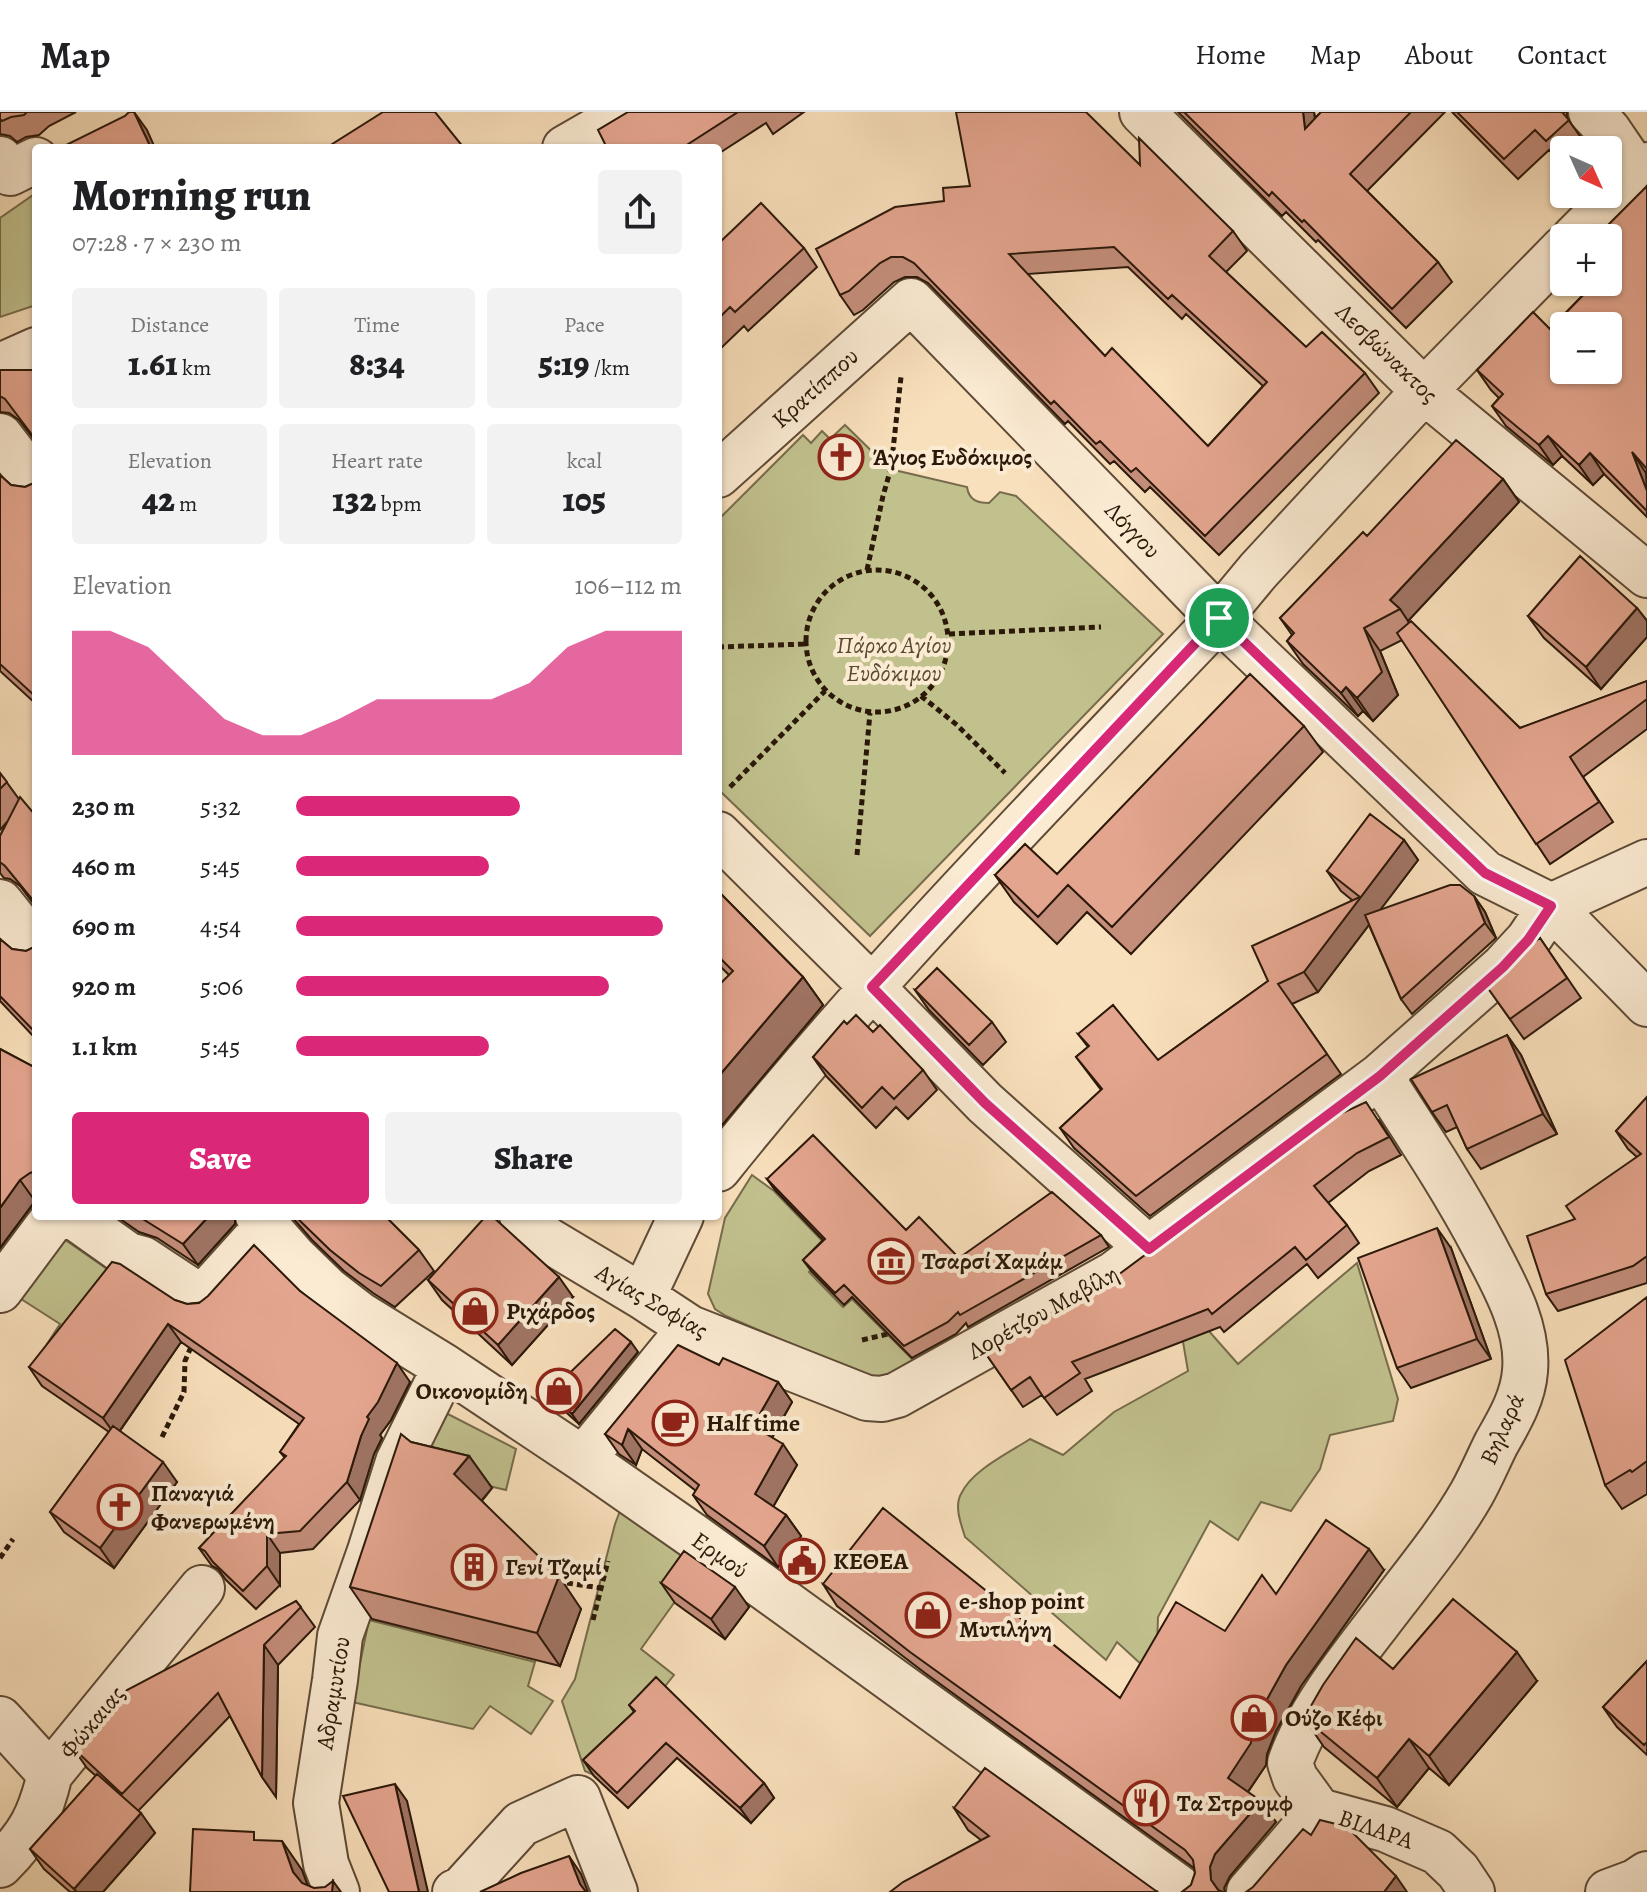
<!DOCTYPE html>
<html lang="en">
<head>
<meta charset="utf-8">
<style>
	body { margin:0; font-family:Alegreya,serif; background:#f2f2f2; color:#202124; height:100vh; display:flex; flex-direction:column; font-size:30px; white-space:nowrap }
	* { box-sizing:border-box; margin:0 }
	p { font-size:26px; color:#757577 }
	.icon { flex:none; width:44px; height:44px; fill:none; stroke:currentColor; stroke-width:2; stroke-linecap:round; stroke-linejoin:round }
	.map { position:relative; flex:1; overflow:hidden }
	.details { position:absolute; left:32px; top:32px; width:690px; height:1076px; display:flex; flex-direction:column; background:#fff; border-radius:8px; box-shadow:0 2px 6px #0004 }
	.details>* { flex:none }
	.needle { width:52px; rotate:135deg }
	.fabs { position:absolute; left:1550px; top:24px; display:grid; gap:16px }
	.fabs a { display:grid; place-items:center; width:72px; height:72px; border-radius:8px; background:#fff; box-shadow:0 2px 6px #0004; font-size:40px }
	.pin { position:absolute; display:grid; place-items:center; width:68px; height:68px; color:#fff; margin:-34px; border:4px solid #fff; border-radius:50%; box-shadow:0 2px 8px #0007 }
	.round { display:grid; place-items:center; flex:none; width:84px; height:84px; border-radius:8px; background:#f2f2f2 }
	.head { display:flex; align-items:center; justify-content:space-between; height:136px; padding:0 40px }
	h1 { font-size:44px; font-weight:800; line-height:60px }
	.metrics { display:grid; grid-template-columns:repeat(3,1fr); gap:12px; height:136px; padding:8px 40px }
	.metrics div { display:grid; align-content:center; border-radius:8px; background:#f2f2f2; text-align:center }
	.metrics b { font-size:34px; font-weight:800 }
	.metrics small { font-size:22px; font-weight:400 }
	.metrics p { font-size:22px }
	.chart { height:224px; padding:16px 40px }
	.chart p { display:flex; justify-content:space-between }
	.chart svg { width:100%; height:144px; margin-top:8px; fill:#db2777; opacity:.7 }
	.cta { display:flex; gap:16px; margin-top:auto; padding:16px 40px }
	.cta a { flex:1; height:92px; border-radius:8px; background:#db2777; color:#fff; font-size:32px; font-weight:800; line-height:92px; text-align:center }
	.cta a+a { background:#f2f2f2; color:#202124 }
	ul { padding:0 40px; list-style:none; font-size:26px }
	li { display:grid; grid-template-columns:128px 96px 1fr; align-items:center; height:60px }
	li i { height:20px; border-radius:10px; background:#db2777 }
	header { display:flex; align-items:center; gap:48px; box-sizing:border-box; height:112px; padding:0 40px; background:#fff; border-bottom:2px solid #e0e0e0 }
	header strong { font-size:38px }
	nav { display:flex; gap:44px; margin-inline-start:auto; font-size:28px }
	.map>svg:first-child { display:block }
	.green { fill:#c1c18e; stroke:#766c4c; stroke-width:2 }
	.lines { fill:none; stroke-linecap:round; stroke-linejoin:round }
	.minor-casing { stroke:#5e4a36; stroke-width:48 }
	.path { stroke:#2b1809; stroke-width:5; stroke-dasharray:6 4; stroke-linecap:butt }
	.minor { stroke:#fbebd3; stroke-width:44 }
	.wall { fill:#c48e7b; stroke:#2b1809; stroke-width:2; fill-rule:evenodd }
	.shaded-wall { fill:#a07464; stroke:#2b1809; stroke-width:2 }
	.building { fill:#e4a58f; stroke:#2b1809; stroke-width:2; fill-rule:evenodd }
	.route-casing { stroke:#fff; stroke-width:16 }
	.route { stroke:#db2777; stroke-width:10 }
	.labels { text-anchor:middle; stroke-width:8; stroke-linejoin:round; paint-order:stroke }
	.street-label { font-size:24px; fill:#2b1809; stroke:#fbebd3 }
	.poi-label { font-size:24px; font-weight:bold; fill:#2b1809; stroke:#fbebd3; text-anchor:start }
	.park-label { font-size:24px; font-style:italic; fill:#584b31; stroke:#fbebd3 }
</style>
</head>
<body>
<header>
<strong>Map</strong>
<nav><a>Home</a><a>Map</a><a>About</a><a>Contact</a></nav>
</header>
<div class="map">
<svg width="1647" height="1780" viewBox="0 0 1647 1780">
	<rect width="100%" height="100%" fill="#f9e0bc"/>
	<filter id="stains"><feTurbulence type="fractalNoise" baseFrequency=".0025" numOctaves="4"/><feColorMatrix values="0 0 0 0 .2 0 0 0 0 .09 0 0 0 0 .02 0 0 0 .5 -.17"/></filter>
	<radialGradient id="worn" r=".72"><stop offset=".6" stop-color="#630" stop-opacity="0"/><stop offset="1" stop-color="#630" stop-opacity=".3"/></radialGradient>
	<path class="green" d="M36,81V193L0,205V106Z
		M845,313L890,357L967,375C969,388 977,391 989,391L1000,380L1016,384L1163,522L870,824L718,677V408L803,323L811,331L822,319L830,327Z
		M752,1063L774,1079L831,1138L809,1160L843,1195L852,1187L919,1254L887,1273L726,1204L715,1197L708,1182L725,1106Z
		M61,1125L120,1166L85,1258L47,1232L60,1212L18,1185Z
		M1357,1151L1398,1287L1393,1309L1330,1323L1320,1357L1291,1399L1261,1390L1238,1428L1210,1409L1158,1505L1156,1566L1117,1530L1106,1548L965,1425C961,1412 954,1394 961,1382C972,1358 1009,1341 1030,1327L1063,1343L1114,1300L1188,1259L1182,1224L1201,1210L1238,1252Z
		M444,1300L516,1337L506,1378L409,1355Z
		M620,1399L699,1456L641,1537L674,1563L594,1663L585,1659L562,1589L575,1567L615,1412Z
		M369,1508L535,1550L528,1574L553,1589L531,1622L490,1594L473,1617L352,1590Z"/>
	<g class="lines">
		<g class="minor-casing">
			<path id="minor" d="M1142,0L1424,279L1647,463
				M1591,0L1608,18L1638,62L1647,72
				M565,36L628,0
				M0,47L10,61L36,48
				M1574,126L1647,53
				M0,254L36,238
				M0,324L36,371
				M718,363L911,189L1219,506L1485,761L1551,794L1647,892
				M718,722L872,875L985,991L1149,1137
				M0,790L36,835
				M1380,964C1416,1020 1453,1075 1484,1134C1504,1172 1529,1215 1525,1259C1523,1286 1509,1309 1496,1332C1488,1348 1481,1365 1472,1381C1451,1418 1421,1455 1395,1489C1360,1535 1308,1597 1290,1651L1295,1666L1319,1699L1385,1717L1438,1740L1458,1759L1472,1780
				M718,1057C873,863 1048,686 1219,506L1258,459L1424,279L1564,136
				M73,1104L128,1143L143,1147L202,1186L267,1114
				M258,1104L294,1145L328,1178L359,1202L445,1255L583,1347L692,1423L1185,1780
				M522,1104L537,1120L548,1128L643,1185L690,1216L867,1286L882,1287L897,1283L1114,1162L1380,964L1503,855L1528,828L1551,794L1647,750
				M0,1178L55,1104
				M643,1185L681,1104
				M583,1347L690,1216
				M0,1607L50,1662
				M0,1753C30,1723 40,1704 50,1662L202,1476
				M337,1780L326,1752L316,1691L335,1568L340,1524L370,1439L398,1350L445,1255
				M455,1780L462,1777L521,1712L578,1686L615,1780
				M1249,1780L1319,1699
				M1608,1780L1635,1770L1647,1762"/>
		</g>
		<path class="path" d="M806 529a71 71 0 1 1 142 0a71 71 0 1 1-142 0Z
			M867,458L883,384L891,356L901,265
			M949,522L1101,515
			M718,535L806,532
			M921,584L957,613L1005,661
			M730,675L825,579
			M857,743L870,601
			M862,1228L888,1222
			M162,1325L184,1280L185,1249L191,1235
			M0,1446L13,1427
			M567,1471L601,1476
			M593,1508L608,1449"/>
		<use href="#minor" class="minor"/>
	</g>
	<path class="wall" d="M0,0H76L49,14L39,23L26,25L17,30L10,24L0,22Z
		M628,0H804L773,22L766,11L718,42V36H607Z
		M1178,0H1314L1315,6L1321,0H1445L1367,79L1438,150L1452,170L1406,216L1318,128L1316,130L1286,100L1282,104Z
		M1452,0H1567V6L1582,27L1571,38H1564V45L1560,49L1549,38L1518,67Z
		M1140,53L1233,119L1247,139L1226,160L1306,235L1365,261L1379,281L1219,443L1150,375L1145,380L1114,349L1110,352L1068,309L1065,312L928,171L917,165H905L894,170L863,198L854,203L840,183L944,89L970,74ZM1128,155L1182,207L1186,202L1263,274L1208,334L1105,244L1027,162Z
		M1647,74V362L1646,361L1647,405L1604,362L1593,373L1562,344L1553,353L1506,314L1492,294L1499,286L1491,278L1477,258L1550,217L1611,154L1608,151V126Z
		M718,132L804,136L817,155L748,219L744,214L718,239Z
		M0,258H36V330L19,308L9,301L0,300Z
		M0,363L11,373L25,375L36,370V592L0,559Z
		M1503,367L1519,390L1408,509L1409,511L1520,616L1647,569V617L1583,665L1613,710L1550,752L1402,528L1380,539L1398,583L1373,609L1363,599L1358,604L1303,552L1287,529L1292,523L1280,506L1367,424Z
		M1637,496L1647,509V525L1601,577L1544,526L1528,504Z
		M1304,614L1323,640L1131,842L1087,800L1057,832L1014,790L995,763L1057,762Z
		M0,661L19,687L36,704V795L20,774L10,767L4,766L0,761V724L7,710L0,718Z
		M1404,728L1418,748L1380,798L1474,784L1485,800L1496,826L1412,902L1401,887L1369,813L1318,880L1292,892L1341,962L1150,1104L1074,1036L1060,1016L1101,978L1076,945L1088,935L1078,922L1158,948L1268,869L1352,788L1341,779L1327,759Z
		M718,779L803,865L823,893L758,969L729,863L718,852Z
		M1540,826L1581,886L1524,927L1485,872Z
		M0,827L12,837L26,839L36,834V927L0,889Z
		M915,878L992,910L1006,930L983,953L929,898Z
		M847,912L873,920L923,958L937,978L908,1007L896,995L876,1016L827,965L813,945Z
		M1507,923L1521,943L1557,1022L1481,1057L1467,1037L1457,1015L1446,1020L1432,1000Z
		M0,937L36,956V1088L0,1136Z
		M1647,985V1171L1558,1199L1546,1182L1575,1107L1637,1045L1628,1037L1616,1019Z
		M1379,1008L1401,1043L1369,1059L1328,1091L1347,1113L1359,1131L1318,1166L1307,1152L1224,1220L1220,1215L1085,1267L1092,1279L1057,1303L1042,1283L1023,1295L984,1239L1114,1166Z
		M767,1067L906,1118L959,1146L1101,1123L1109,1135L968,1215L966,1211L956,1222L912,1246L852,1185L844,1193L812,1160L803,1148L823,1128L775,1078Z
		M116,1104H235V1112L198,1153L157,1126L139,1120Z
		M291,1104H385L419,1138L434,1159L395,1195L373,1181L344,1159L312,1128Z
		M1451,1136L1491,1247L1411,1276L1397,1256Z
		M428,1168L573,1185L512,1253L442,1188Z
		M300,1179L410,1270L391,1308L380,1323L382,1326L374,1342L360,1388L313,1437L280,1441V1473L256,1497L226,1468L218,1457L212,1454L199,1436L285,1346L280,1340L299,1312L181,1230L120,1319L177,1370L114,1456L64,1420L50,1400L109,1320L42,1274L29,1255L175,1188L187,1192Z
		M1647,1185V1382L1622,1397L1605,1373Z
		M638,1240L579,1312L556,1291L549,1281Z
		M719,1253L778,1270L792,1290L772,1326L797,1353L773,1395L786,1403L801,1424L778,1455L707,1403L693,1383L696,1379L642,1337L636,1353L619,1342L605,1322Z
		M411,1330L469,1344L492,1376L482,1389L581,1497L560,1554L372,1507L350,1475Z
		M1384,1458L1301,1574L1276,1619L1267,1642L1266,1653L1248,1680L1276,1710L1230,1764L1224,1776L1225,1780H1182L1191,1773L1195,1761L1194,1756L925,1561L837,1494L823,1472L1120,1586L1225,1519L1276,1482Z
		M661,1471L749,1495L725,1527L675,1491Z
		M296,1489L315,1515L278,1553L276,1685L262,1665L230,1604L138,1699L155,1721L103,1780H70L44,1757L30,1737L96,1664L87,1656L73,1636Z
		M1647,1549V1643L1617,1615L1603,1595Z
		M1393,1557L1537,1569L1449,1673L1429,1656L1397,1695L1324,1635L1304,1606Z
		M629,1593L764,1671L774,1686L751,1711L677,1646L628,1696L594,1664L583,1648L634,1600Z
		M954,1696L1158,1780L981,1728L968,1718Z"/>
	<path class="shaded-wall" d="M134,0L147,18L155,36H151Z
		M1303,0H1314L1319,36L1305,17Z
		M1548,324L1562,344L1553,353L1539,333Z
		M1632,340L1646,361L1647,379Z
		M1590,341L1604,362L1593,373L1579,353Z
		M1503,367L1519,390L1408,509L1400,497L1390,488Z
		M1637,496L1647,509V525L1601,577L1586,555Z
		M1364,516L1380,539L1398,583L1373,609L1357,586Z
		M1346,575L1363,599L1358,604L1341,581Z
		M1404,728L1418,748L1318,880L1304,860Z
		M1474,784L1485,800L1496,826L1485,811Z
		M803,865L823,893L718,1018V965Z
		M1507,923L1521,943L1557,1022L1543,1002Z
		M20,1068L35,1089L0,1136V1096Z
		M209,1104H235V1112L198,1153L183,1132Z
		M1437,1116L1451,1136L1491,1247L1477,1227Z
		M559,1165L573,1185L512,1253L498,1233Z
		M168,1212L181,1230L116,1324L103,1306Z
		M631,1230L638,1240L579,1312L572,1302Z
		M397,1251L410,1270L391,1308L380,1323L382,1326L374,1342L360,1388L347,1370L367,1305Z
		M778,1270L792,1290L767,1334L753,1314Z
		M628,1317L642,1337L636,1353L622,1333Z
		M783,1332L797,1353L769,1402L755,1382Z
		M469,1344L492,1376L477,1394L454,1362Z
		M163,1350L177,1370L114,1456L100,1436Z
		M786,1403L801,1424L778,1455L764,1434Z
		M267,1422L280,1441V1473L267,1454Z
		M1369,1437L1384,1458L1301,1574L1276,1619L1267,1642L1266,1653L1243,1687L1228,1666L1252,1620L1261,1598L1286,1553Z
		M559,1464L581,1497L560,1554L537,1521Z
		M735,1475L749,1495L725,1527L711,1507Z
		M264,1533L278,1553L276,1685L262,1665Z
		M1517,1540L1537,1569L1449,1673L1429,1644Z
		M1409,1627L1429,1656L1397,1695L1377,1666Z
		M764,1671L774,1686L751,1711L740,1696Z
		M395,1672L407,1689L428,1780H419Z
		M1261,1689L1276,1710L1230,1764L1224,1776L1225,1780H1220L1211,1768L1210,1755L1215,1742Z
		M141,1701L155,1721L103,1780H77L74,1777Z
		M282,1729L302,1758L310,1780H307L293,1760Z
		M569,1744L581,1762L588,1780H585L580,1772Z
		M1396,1764L1407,1780H1384Z
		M333,1769L341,1780H332Z"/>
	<path class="building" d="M0,0H27L24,3L11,5L2,9L0,7Z
		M129,0H134L151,36H66L64,34L125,4Z
		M383,0H435L464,36H326Z
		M628,0H738L682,36H607L598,18Z
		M956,0H1086L1140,53L1139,26L1233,119L1209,144L1306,235L1322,220L1365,261L1205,424L1136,356L1131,360L1100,329L1096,332L1054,289L1051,292L914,151L903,145H891L880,151L849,179L840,183L816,137L895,95L944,89L943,76L970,74ZM1114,135L1168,187L1172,183L1267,270L1208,334L1112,236L1105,244L1009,142Z
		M1184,0H1303L1305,17L1321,0H1411L1350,62L1438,150L1392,197L1304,108L1302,110L1272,80L1269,84Z
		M1457,0H1562L1569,8L1546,29L1535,18L1504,47Z
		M1647,74V357L1632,340L1647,379V399L1590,341L1579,353L1548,324L1539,333L1492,294L1503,282L1477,258L1533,200L1550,217L1596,170H1608V157L1614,151L1608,144V126H1595ZM1564,214H1608V258H1564Z
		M761,91L804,136L735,200L730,195L718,207V132Z
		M0,258H36V328L5,287L0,284Z
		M1456,328L1503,367L1390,488L1400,497L1364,516L1382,560L1357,586L1346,575L1341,581L1287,529L1294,521L1280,506L1363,420L1367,424Z
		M0,363L11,373L25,375L36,370V585L0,552Z
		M1580,444L1637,496L1586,555L1528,504Z
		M1411,509L1520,616L1647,569V587L1570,645L1599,690L1536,732L1397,521Z
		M1250,562L1304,614L1112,815L1068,773L1038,805L995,763L1025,732L1057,762Z
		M0,661L7,670L0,677Z
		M20,685L36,704V792L5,754L0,750V724Z
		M1370,702L1404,728L1304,860L1278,872L1327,942L1136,1084L1060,1016L1102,977L1076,945L1089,934L1078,922L1113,893L1158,948L1268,869L1252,834L1360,785L1327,759Z
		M1450,773H1460L1474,784L1485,811L1401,887L1365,803Z
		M718,779L803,865L718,965V874L733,859L718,844Z
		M1540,826L1567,866L1510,907L1485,872L1517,842Z
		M0,827L12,837L26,839L36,834V921L0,884Z
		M937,856L992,910L969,933L915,878Z
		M856,903L873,920L880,913L923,958L894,987L882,975L862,996L813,945L844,909L847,912Z
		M1507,923L1543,1002L1467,1037L1447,993L1432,1000L1411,967Z
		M0,937L36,956V1059L30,1061L20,1068L0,1096Z
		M1647,985V1144L1633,1154L1546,1182L1527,1124L1575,1107L1566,1094L1641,1042L1616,1019Z
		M1366,990L1389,1025L1357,1041L1314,1074L1347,1113L1306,1148L1295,1135L1212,1202L1208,1197L1072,1250L1080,1261L1044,1286L1030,1265L1011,1278L984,1239L1114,1166L1325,1009Z
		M813,1023L906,1118L919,1105L959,1146L1052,1080L1101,1123L960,1203L958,1200L948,1210L904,1234L844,1173L835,1181L803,1148L825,1127L767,1067Z
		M138,1104H209L183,1132Z
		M295,1104H385L419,1138L381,1174L359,1161L330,1138Z
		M486,1104H492L559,1165L498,1233L428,1168Z
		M1437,1116L1477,1227L1397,1256L1358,1146Z
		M254,1133L300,1179L397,1251L378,1290L367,1305L369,1307L361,1324L347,1370L300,1419L267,1422V1454L243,1479L213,1450L205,1439L199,1436L286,1344L280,1340L304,1306L168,1212L103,1306L29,1255L112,1150L120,1152L175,1188L187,1192L199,1191L208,1184Z
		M1647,1185V1349L1632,1360L1630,1358L1605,1373L1565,1248Z
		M615,1217L631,1230L572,1302L549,1281Z
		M678,1233L719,1253L723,1246L778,1270L753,1314L783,1332L755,1382L786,1403L764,1434L693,1383L699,1373L628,1317L622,1333L605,1322Z
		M113,1314L163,1350L100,1436L50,1400Z
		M401,1322L411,1330L469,1344L454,1362L559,1464L537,1521L350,1475Z
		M883,1396L1120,1586L1176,1490L1225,1519L1262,1463L1276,1482L1326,1408L1369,1437L1286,1553L1261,1598L1252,1620L1251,1631L1228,1666L1261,1689L1215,1742L1210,1755L1211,1768L1218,1778L1223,1780H1182L1191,1773L1195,1761L1193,1748L1185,1738L910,1540L823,1472Z
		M684,1439L735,1475L711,1507L661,1471Z
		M1453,1487L1517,1540L1429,1644L1409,1627L1377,1666L1304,1606L1323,1573L1356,1526L1393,1557Z
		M296,1489L301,1495L264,1533L262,1665L218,1581L122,1682L73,1636L127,1578Z
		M1647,1549V1630L1644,1633L1603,1595Z
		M656,1565L764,1671L740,1696L666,1631L617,1681L583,1648L635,1599L629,1593Z
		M985,1656L1156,1779L1158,1780H890L903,1770L989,1724L954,1696Z
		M97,1662L141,1701L74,1777L30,1737Z
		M395,1672L419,1780H389L343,1684Z
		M1320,1708L1344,1714L1352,1720L1396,1764L1384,1780H1246L1253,1775L1303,1717L1311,1723Z
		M193,1717L254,1720V1728L282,1729L293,1760L302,1771L314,1776L325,1775L333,1769L332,1780H190Z
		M569,1744L580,1772L586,1780H480L521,1761Z"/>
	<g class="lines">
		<g class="route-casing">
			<path id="route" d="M1219,506L1485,761L1551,794L1528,828L1503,855L1380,964L1149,1137L985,991L872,875Z"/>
		</g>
		<use href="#route" class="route"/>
	</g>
	<defs>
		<g id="church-ring" transform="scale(2.3)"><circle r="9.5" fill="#fbebd3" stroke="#8f2418" stroke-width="1.5"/><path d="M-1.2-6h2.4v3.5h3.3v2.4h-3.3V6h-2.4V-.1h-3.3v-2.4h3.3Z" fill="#8f2418"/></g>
		<g id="museum-ring" transform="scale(2.3)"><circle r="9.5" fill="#fbebd3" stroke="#8f2418" stroke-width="1.5"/><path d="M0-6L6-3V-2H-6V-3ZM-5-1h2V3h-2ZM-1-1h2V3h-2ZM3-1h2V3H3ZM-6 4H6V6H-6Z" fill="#8f2418"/></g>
		<g id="shop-ring" transform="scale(2.3)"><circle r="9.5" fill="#fbebd3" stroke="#8f2418" stroke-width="1.5"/><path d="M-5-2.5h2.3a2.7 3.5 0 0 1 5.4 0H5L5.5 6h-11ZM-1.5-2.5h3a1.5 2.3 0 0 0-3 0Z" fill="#8f2418"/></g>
		<g id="cafe-ring" transform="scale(2.3)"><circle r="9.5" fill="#fbebd3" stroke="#8f2418" stroke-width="1.5"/><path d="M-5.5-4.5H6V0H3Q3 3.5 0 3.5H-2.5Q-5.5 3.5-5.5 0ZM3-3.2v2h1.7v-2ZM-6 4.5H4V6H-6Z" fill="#8f2418"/></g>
		<g id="civic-ring" transform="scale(2.3)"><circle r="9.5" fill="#fbebd3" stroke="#8f2418" stroke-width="1.5"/><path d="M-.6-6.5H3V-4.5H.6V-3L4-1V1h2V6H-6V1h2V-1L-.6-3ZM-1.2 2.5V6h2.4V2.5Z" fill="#8f2418"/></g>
		<g id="building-ring" transform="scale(2.3)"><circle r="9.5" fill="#fbebd3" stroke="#8f2418" stroke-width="1.5"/><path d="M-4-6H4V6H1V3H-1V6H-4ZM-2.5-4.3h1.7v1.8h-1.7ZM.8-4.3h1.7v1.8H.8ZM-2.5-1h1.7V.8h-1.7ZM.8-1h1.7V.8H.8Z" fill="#8f2418"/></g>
		<g id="restaurant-ring" transform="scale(2.3)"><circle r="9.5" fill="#fbebd3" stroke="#8f2418" stroke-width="1.5"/><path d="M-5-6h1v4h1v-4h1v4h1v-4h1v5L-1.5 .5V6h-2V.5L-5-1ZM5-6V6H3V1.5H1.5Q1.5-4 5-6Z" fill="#8f2418"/></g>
	</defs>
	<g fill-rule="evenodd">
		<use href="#church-ring" x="841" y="345"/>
		<use href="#museum-ring" x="891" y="1149"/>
		<use href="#shop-ring" x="475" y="1199"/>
		<use href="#shop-ring" x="559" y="1279"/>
		<use href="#cafe-ring" x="675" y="1311"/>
		<use href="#church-ring" x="120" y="1395"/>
		<use href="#civic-ring" x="802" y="1449"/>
		<use href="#building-ring" x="474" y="1455"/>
		<use href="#shop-ring" x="928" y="1503"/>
		<use href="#shop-ring" x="1254" y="1606"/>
		<use href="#restaurant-ring" x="1146" y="1691"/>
	</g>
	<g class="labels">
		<g class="street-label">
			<text transform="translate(1387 241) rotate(44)" y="8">Λεσβώνακτος</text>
			<text transform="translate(815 276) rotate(-42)" y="8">Κρατίππου</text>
			<text transform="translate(1133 418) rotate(46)" y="8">Λόγγου</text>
			<text transform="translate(652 1189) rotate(30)" y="8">Αγίας Σοφίας</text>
			<text transform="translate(1043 1200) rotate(-29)" y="8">Λορέτζου Μαβίλη</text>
			<text transform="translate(1502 1317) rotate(-66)" y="8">Βηλαρά</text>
			<text transform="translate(720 1443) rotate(35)" y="8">Ερμού</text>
			<text transform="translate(333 1581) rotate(-81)" y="8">Αδραμυτίου</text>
			<text transform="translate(92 1610) rotate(-50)" y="8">Φώκαιας</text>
			<text transform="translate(1376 1717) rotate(19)" y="8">ΒΙΛΑΡΑ</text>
		</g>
		<g class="poi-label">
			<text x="872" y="353">Άγιος Ευδόκιμος</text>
			<text x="922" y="1157">Τσαρσί Χαμάμ</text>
			<text x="506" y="1207">Ριχάρδος</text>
			<text x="528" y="1287" text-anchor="end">Οικονομίδη</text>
			<text x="706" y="1319">Half time</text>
			<text x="151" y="1389">Παναγιά<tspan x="151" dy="28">Φανερωμένη</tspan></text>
			<text x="833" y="1457">ΚΕΘΕΑ</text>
			<text x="505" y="1463">Γενί Τζαμί</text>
			<text x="959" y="1497">e-shop point<tspan x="959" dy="28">Μυτιλήνη</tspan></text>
			<text x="1285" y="1614">Ούζο Κέφι</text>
			<text x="1177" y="1699">Τα Στρουμφ</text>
		</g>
		<g class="park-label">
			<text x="894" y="541">Πάρκο Αγίου<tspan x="894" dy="28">Ευδόκιμου</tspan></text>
		</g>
	</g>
	<rect width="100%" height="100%" filter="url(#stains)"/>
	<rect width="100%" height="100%" fill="url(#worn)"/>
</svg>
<div class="fabs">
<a><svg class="needle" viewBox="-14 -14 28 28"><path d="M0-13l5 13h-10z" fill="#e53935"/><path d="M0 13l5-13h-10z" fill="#757577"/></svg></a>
<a>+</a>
<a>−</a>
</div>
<div class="pin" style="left:1219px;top:506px;background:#1e9e55"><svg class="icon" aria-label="arrive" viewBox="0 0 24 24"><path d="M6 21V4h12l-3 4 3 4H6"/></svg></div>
<section class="details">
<div class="head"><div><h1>Morning run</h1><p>07:28 · 7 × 230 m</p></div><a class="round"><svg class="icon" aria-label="share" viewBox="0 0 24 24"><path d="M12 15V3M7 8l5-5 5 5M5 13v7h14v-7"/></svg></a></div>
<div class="metrics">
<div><p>Distance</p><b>1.61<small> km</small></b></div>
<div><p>Time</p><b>8:34</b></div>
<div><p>Pace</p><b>5:19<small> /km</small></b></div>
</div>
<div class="metrics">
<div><p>Elevation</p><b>42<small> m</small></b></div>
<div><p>Heart rate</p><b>132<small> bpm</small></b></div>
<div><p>kcal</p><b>105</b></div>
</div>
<div class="chart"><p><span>Elevation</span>106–112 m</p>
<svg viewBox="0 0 160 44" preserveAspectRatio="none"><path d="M0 44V6L10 6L20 11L30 22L40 33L50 38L60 38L70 33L80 27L90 27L100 27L110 27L120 22L130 11L140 6L150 6L160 6V44z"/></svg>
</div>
<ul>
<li><b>230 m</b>5:32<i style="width:58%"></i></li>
<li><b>460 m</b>5:45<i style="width:50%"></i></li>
<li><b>690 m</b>4:54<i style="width:95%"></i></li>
<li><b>920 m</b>5:06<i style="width:81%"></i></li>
<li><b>1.1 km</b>5:45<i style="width:50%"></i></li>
</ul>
<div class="cta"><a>Save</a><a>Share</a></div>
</section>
</div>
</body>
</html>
